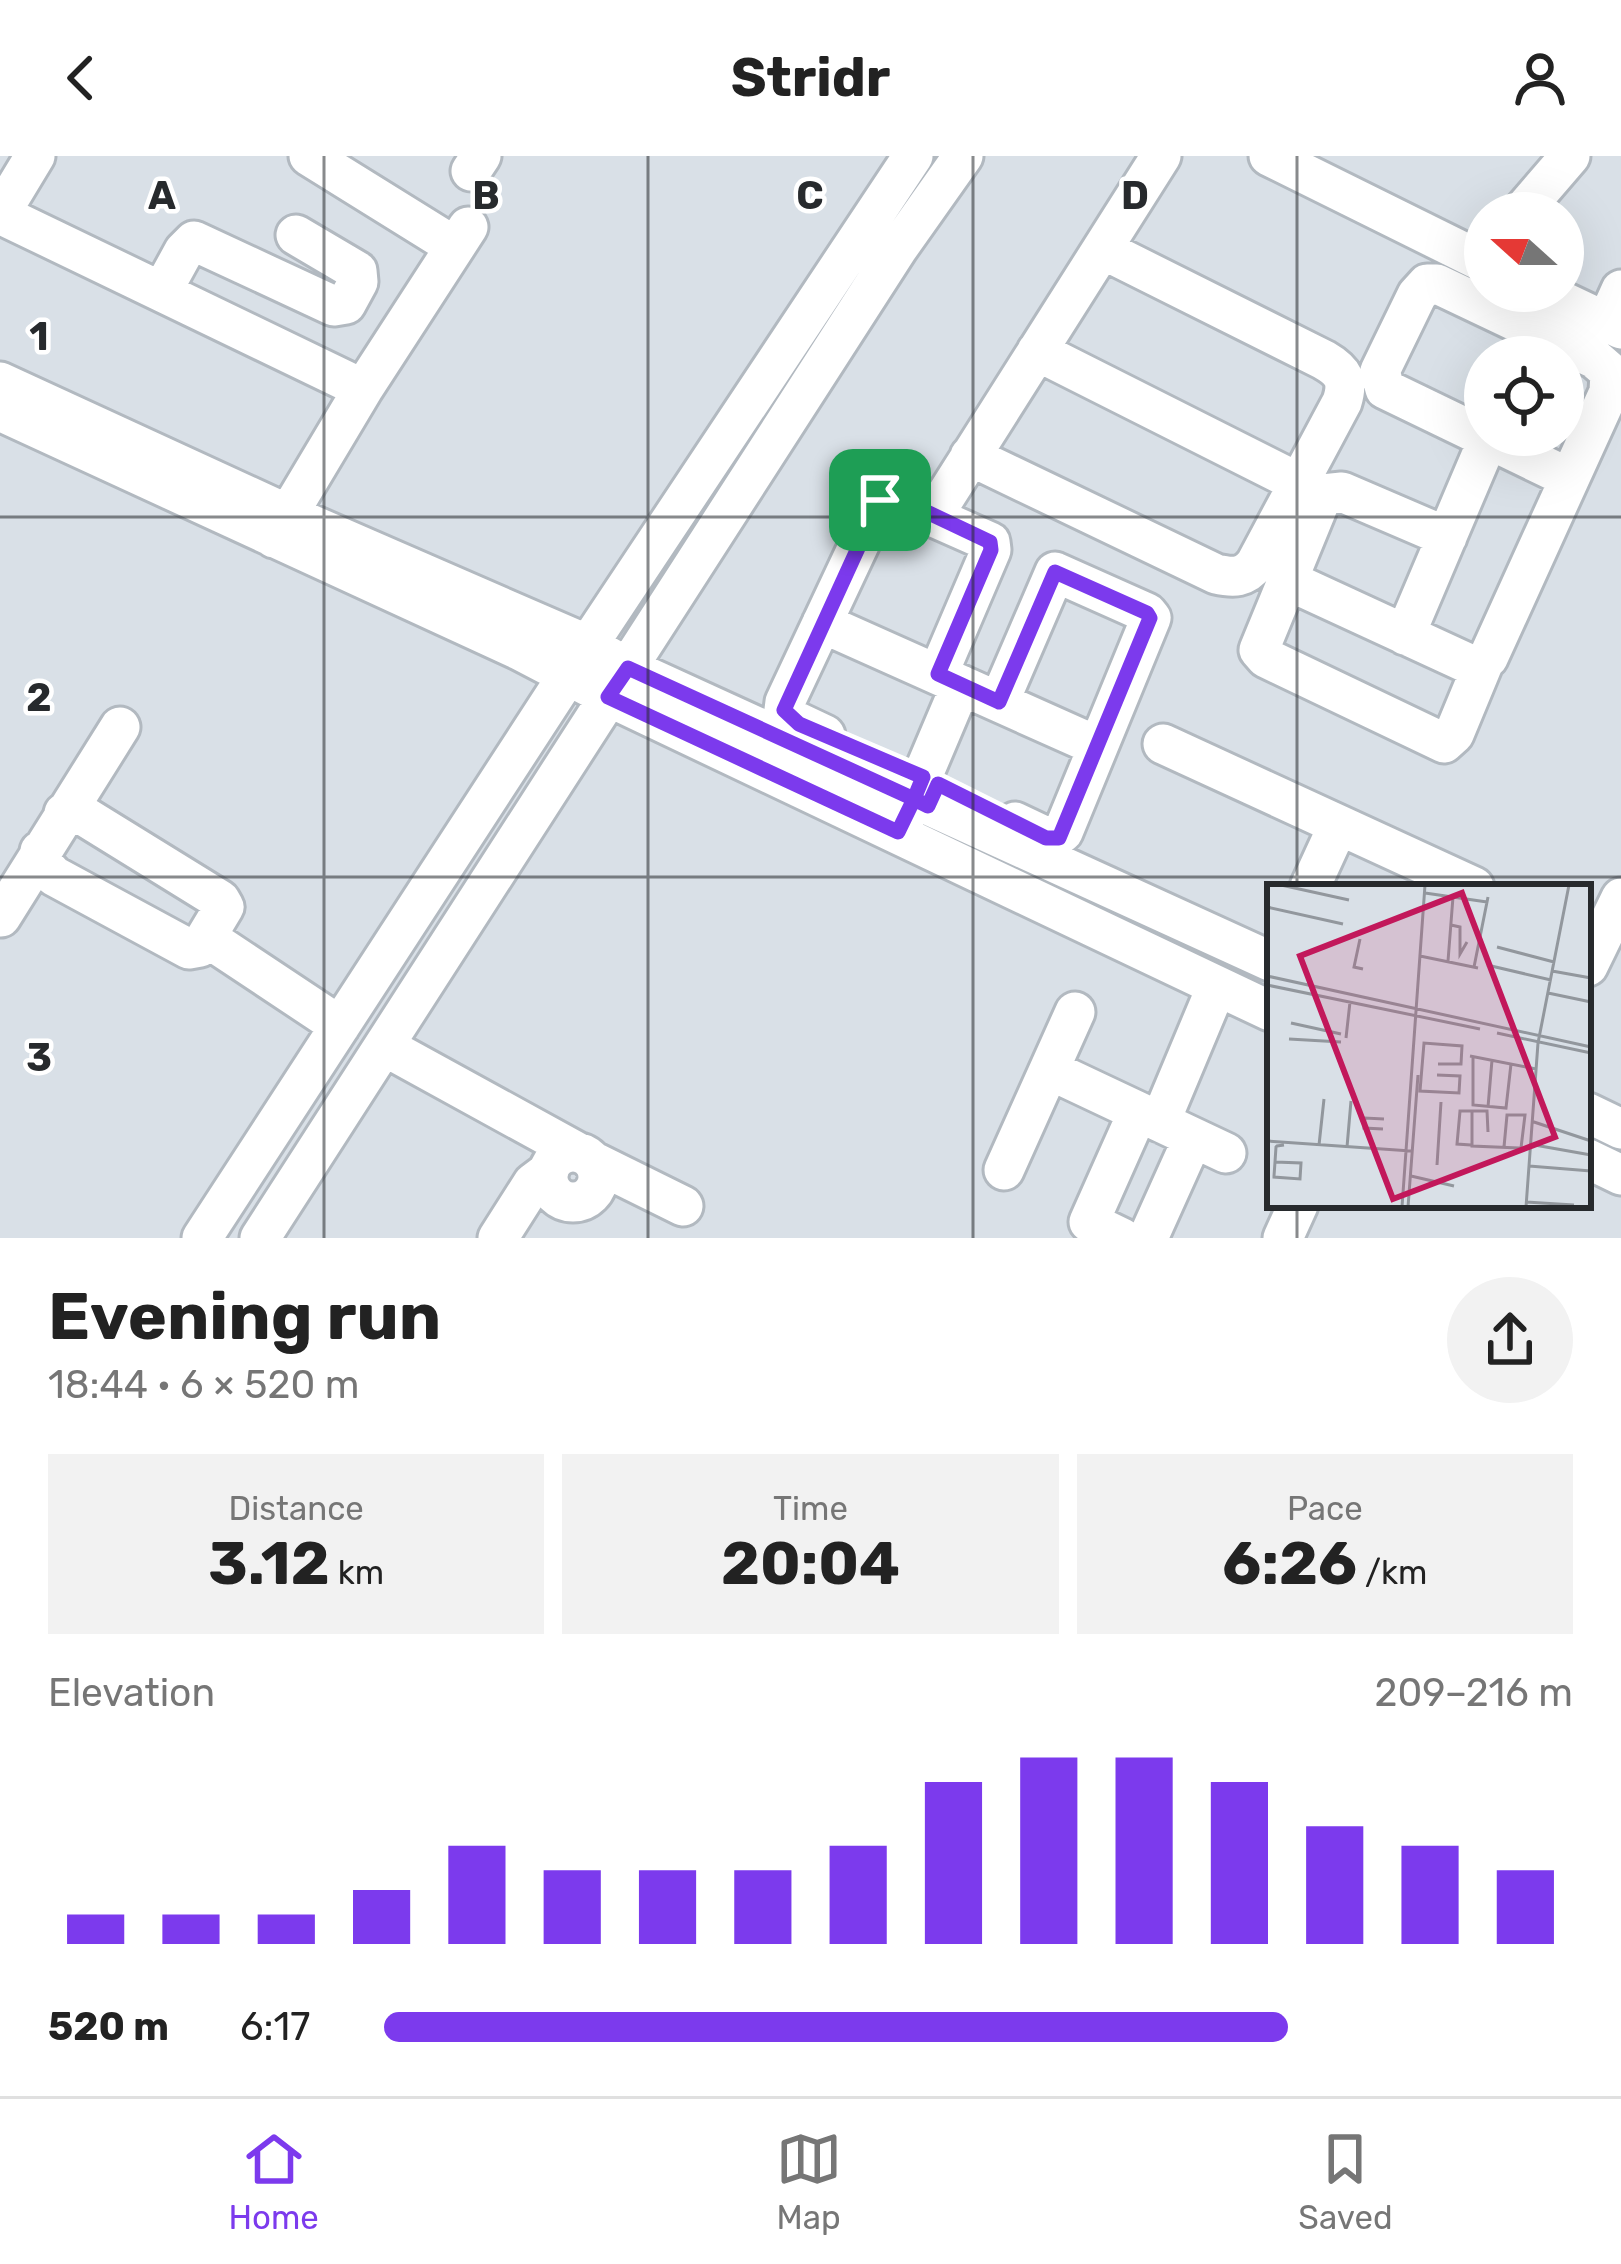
<!DOCTYPE html>
<html lang="en">
<head>
<meta charset="utf-8">
<style>
	body { margin:0; font-family:Rubik,sans-serif; background:#f2f2f2; color:#222; height:100vh; display:flex; flex-direction:column; font-size:45px; white-space:nowrap }
	* { box-sizing:border-box; margin:0 }
	p { font-size:39px; color:#767676 }
	.icon { flex:none; width:66px; height:66px; fill:none; stroke:currentColor; stroke-width:2; stroke-linecap:round; stroke-linejoin:round }
	.map { position:relative; height:1082px; overflow:hidden }
	.side { display:flex; flex-direction:column; background:#fff; flex:1 }
	.side>* { flex:none }
	.needle { width:78px; rotate:291deg }
	.buttons { position:absolute; left:1464px; top:36px; display:grid; gap:24px }
	.buttons a { display:grid; place-items:center; width:120px; height:120px; border-radius:50%; background:#fff; box-shadow:0 12px 48px #0002; font-size:60px }
	.pin { position:absolute; display:grid; place-items:center; width:102px; height:102px; color:#fff; margin:-51px; border-radius:24px; box-shadow:0 6px 18px #0006 }
	.round { display:grid; place-items:center; flex:none; width:126px; height:126px; border-radius:63px; background:#f2f2f2 }
	.summary { display:flex; align-items:center; justify-content:space-between; height:204px; padding:0 48px }
	h1 { font-size:66px; font-weight:700; line-height:90px }
	.stats { display:grid; grid-template-columns:repeat(3,1fr); gap:18px; height:204px; padding:12px 48px }
	.stats div { display:grid; align-content:center; border-radius:0px; background:#f2f2f2; text-align:center }
	.stats b { font-size:60px; font-weight:700 }
	.stats small { font-size:33px; font-weight:400 }
	.stats p { font-size:33px }
	.chart { height:336px; padding:24px 48px }
	.chart p { display:flex; justify-content:space-between }
	.chart svg { width:100%; height:216px; margin-top:12px; stroke:#7c3aed; stroke-width:6 }
	ul { padding:0 48px; list-style:none; font-size:39px }
	li { display:grid; grid-template-columns:192px 144px 1fr; align-items:center; height:90px }
	li i { height:30px; border-radius:15px; background:#7c3aed }
	header { display:flex; justify-content:space-between; align-items:center; height:156px; padding:0 48px; background:#fff; font-size:54px; font-weight:700 }
	.dock { display:flex; justify-content:space-around; align-items:center; height:168px; border-top:3px solid #e0e0e0; background:#fff; font-size:33px; color:#767676 }
	.dock a { display:grid; justify-items:center; gap:6px }
	.dock .on { color:#7c3aed }
	.map>svg:first-child { display:block }
	.lines { fill:none; stroke-linecap:round; stroke-linejoin:round }
	.minor-casing { stroke:#b2b9c0; stroke-width:45 }
	.minor { stroke:#fff; stroke-width:39 }
	.route-casing { stroke:#fff; stroke-width:24 }
	.route { stroke:#7c3aed; stroke-width:15 }
	.grid { fill:none; stroke:#272a2d; stroke-width:3; stroke-opacity:0.55 }
	.inset-road { fill:none; stroke:#92979d; stroke-width:3 }
	.view { fill:#c2185b; fill-opacity:0.15; stroke:#c2185b; stroke-width:6 }
	.inset-edge { fill:none; stroke:#272a2d; stroke-width:6 }
	.grid-label { font-size:39px; text-anchor:middle; font-weight:bold; fill:#272a2d; stroke:#fff; stroke-width:9; stroke-linejoin:round; paint-order:stroke }
</style>
</head>
<body>
<header><svg class="icon" aria-label="back" viewBox="0 0 24 24"><path d="M15 5l-7 7 7 7"/></svg>Stridr<svg class="icon" aria-label="person" viewBox="0 0 24 24"><circle cx="12" cy="8" r="4"/><path d="M4 21q1-7 8-7t8 7"/></svg></header>
<div class="map">
<svg width="1621" height="1082" viewBox="0 0 1621 1082">
	<rect width="100%" height="100%" fill="#d9e0e7"/>
	<g class="lines">
		<g class="minor-casing">
			<path id="minor" d="M35,0L0,58L363,233
				M309,0L454,90
				M1269,0L1485,107
				M471,15L481,0
				M1521,57L1570,0
				M162,135L184,95L194,85L334,150L346,148L358,126L357,115L296,79
				M1541,135L1621,173
				M1606,167L1621,134
				M1037,195L1299,327
				M0,226L287,358L588,489L628,512L1270,805
				M0,255L519,494L609,541L1270,855
				M970,300L1216,418C1234,422 1245,422 1256,407L1342,246C1349,224 1343,215 1324,204L1102,93
				M945,341L1161,0
				M1447,381L1342,336L1323,338L1259,494L1266,502L1444,587L1454,578L1483,508
				M274,382L363,233L468,71
				M1287,424L1467,507L1477,510L1488,502L1609,236L1610,216L1595,203L1437,128H1427L1417,139L1380,215L1385,233L1569,322
				M822,467L1097,590
				M1405,479L1490,279
				M999,546L1055,416L1147,457L1151,462L1063,676L1053,684L1015,666
				M825,579L789,562L784,554L785,546L880,344L886,340L990,386L991,394L938,518
				M1163,588L1474,731
				M903,666L961,529
				M40,695L39,704L54,720L189,793L200,791L224,751L220,744L84,660L64,657
				M1310,731L1338,670
				M1,761L120,571
				M206,781L340,870
				M1588,810L1621,742
				M384,890L579,997
				M1050,914L1226,997
				M1588,957L1621,973
				M1160,966L1217,830
				M548 1021a25 25 0 1 1 50 0a25 25 0 1 1-50 0Z
				M1588,1003L1621,1019
				M592,1005L683,1050
				M1004,1014L1075,856
				M202,1082L568,519L913,0
				M260,1082L898,92L963,0
				M498,1082L533,1027L549,1015
				M1122,1082L1089,1066L1138,956
				M1148,1082L1193,982
				M1283,1082L1298,1049"/>
		</g>
		<use href="#minor" class="minor"/>
	</g>
	<g class="lines">
		<g class="route-casing">
			<path id="route" d="M880,344L784,554L799,568L923,621L914,643L628,512L608,541L898,676L914,643L928,650L938,628L1046,682H1059L1150,462L1147,457L1055,416L999,546L938,518L991,394L990,386L893,340L880,344"/>
		</g>
		<use href="#route" class="route"/>
	</g>
	<path class="grid" d="M324,0V1082M648,0V1082M973,0V1082M1297,0V731M0,361H1621M0,721H1621M1297,1049V1082"/>
	<g transform="translate(1267 728)">
		<rect width="324" height="324" fill="#d9e0e7"/>
		<path class="inset-road" d="M14,1L82,16M158,9L220,18M0,23L76,40M184,41L193,43V70L200,58M93,55L87,83L96,85M230,63L287,78M153,72L211,84M181,77L186,13M220,81L284,96M207,83L221,13M285,87L324,94M0,92L324,163M0,101L213,145M281,109L324,118M24,139L74,150M230,149L324,169M79,154L83,118M22,155L74,158M203,172L269,185M206,172V221L239,224L244,180M170,191L193,192L192,209L153,207L157,159L195,162L194,180H171M221,223L225,176M205,227V262L252,264H254L258,231H240L237,263M264,237L324,257M116,245L97,244L98,234L117,235M0,257L144,267M262,260L324,271M52,261L57,215M204,261L190,260L193,227H220L221,248M80,263L84,217M8,278L34,279L33,295L7,293V292L8,278L9,263L10,262L17,261M170,281L174,218M262,282L324,287M144,292L187,302M259,318L307,321M135,323L158,1M141,323L151,191M259,323L271,159L302,1"/>
		<path class="view" d="M195,9L288,253L126,315L33,72Z"/>
		<rect width="324" height="324" class="inset-edge"/>
	</g>
	<g class="grid-label">
		<text x="162" y="53">A</text>
		<text x="486" y="53">B</text>
		<text x="810" y="53">C</text>
		<text x="1135" y="53">D</text>
		<text x="39" y="194">1</text>
		<text x="39" y="555">2</text>
		<text x="39" y="915">3</text>
	</g>
</svg>
<div class="buttons">
<a><svg class="needle" viewBox="-14 -14 28 28"><path d="M0-13l5 13h-10z" fill="#e53935"/><path d="M0 13l5-13h-10z" fill="#767676"/></svg></a>
<a><svg class="icon" aria-label="locate" viewBox="0 0 24 24"><circle cx="12" cy="12" r="6"/><path d="M12 2v4M12 18v4M2 12h4M18 12h4"/></svg></a>
</div>
<div class="pin" style="left:880px;top:344px;background:#1e9e55"><svg class="icon" aria-label="arrive" viewBox="0 0 24 24"><path d="M6 21V4h12l-3 4 3 4H6"/></svg></div>
</div>
<section class="side">
<div class="summary"><div><h1>Evening run</h1><p>18:44 · 6 × 520 m</p></div><a class="round"><svg class="icon" aria-label="share" viewBox="0 0 24 24"><path d="M12 15V3M7 8l5-5 5 5M5 13v7h14v-7"/></svg></a></div>
<div class="stats">
<div><p>Distance</p><b>3.12<small> km</small></b></div>
<div><p>Time</p><b>20:04</b></div>
<div><p>Pace</p><b>6:26<small> /km</small></b></div>
</div>
<div class="chart"><p><span>Elevation</span>209–216 m</p>
<svg viewBox="0 0 160 44" preserveAspectRatio="none"><path d="M5 44V38M15 44V38M25 44V38M35 44V33M45 44V24M55 44V29M65 44V29M75 44V29M85 44V24M95 44V11M105 44V6M115 44V6M125 44V11M135 44V20M145 44V24M155 44V29"/></svg>
</div>
<ul>
<li><b>520 m</b>6:17<i style="width:76%"></i></li>
</ul>
</section>
<nav class="dock">
<a class="on"><svg class="icon" aria-label="home" viewBox="0 0 24 24"><path d="M3 11l9-7 9 7M6 9v11h12V9"/></svg>Home</a>
<a><svg class="icon" aria-label="map" viewBox="0 0 24 24"><path d="M3 6l6-2 6 2 6-2v14l-6 2-6-2-6 2zM9 4v14M15 6v14"/></svg>Map</a>
<a><svg class="icon" aria-label="saved" viewBox="0 0 24 24"><path d="M7 4h10v16l-5-4-5 4z"/></svg>Saved</a>
</nav>
</body>
</html>
